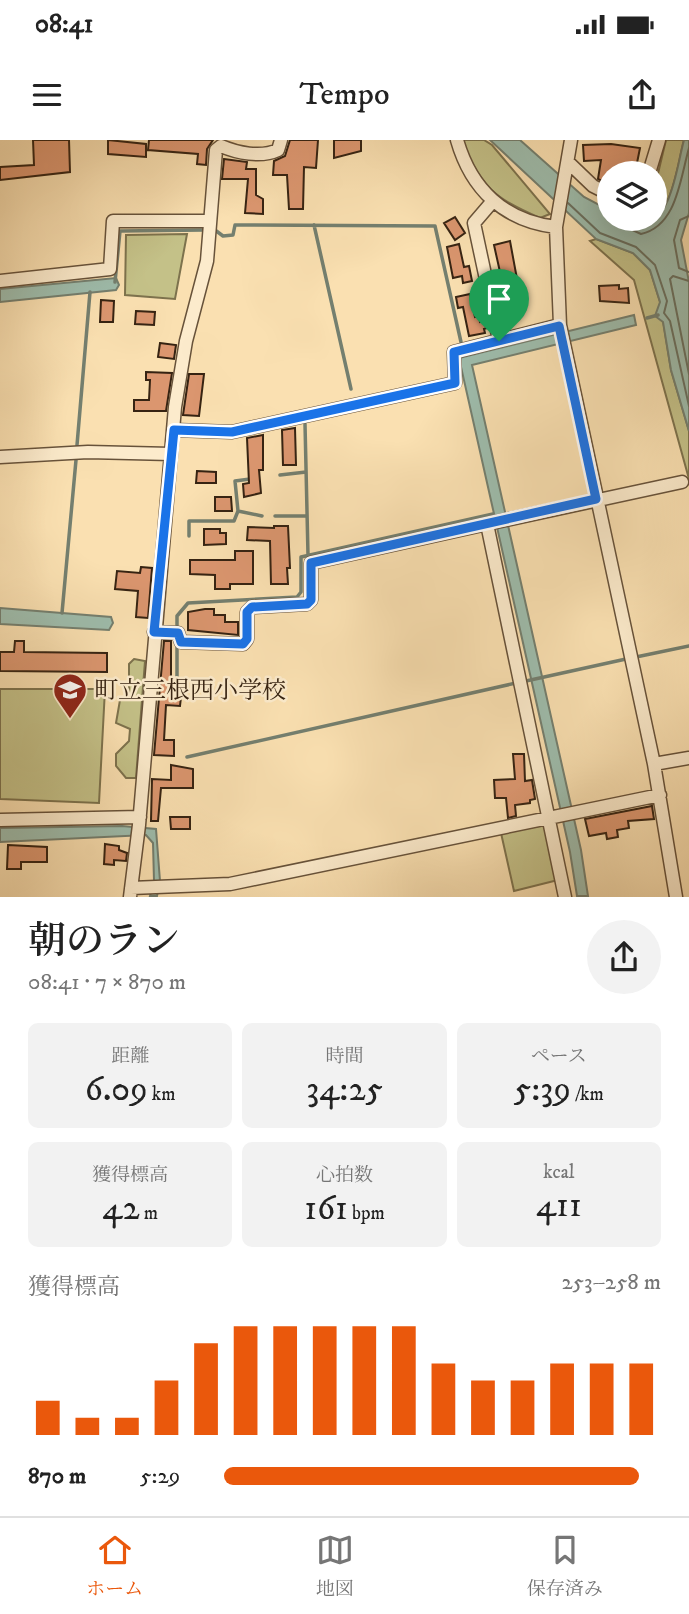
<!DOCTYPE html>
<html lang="ja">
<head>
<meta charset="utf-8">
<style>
	body { margin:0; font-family:"IM FELL DW Pica","Noto Serif JP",serif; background:#f2f2f2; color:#222; height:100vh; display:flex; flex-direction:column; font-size:26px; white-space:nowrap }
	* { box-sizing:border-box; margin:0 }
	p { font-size:23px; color:#767676 }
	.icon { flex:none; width:38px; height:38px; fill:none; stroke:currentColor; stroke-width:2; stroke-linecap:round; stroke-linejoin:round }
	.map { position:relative; height:757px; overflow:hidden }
	.drawer { display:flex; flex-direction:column; background:#fff; flex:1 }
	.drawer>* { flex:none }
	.controls { position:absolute; left:597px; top:21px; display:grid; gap:14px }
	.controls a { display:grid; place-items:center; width:70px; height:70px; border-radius:50%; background:#fff; box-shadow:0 7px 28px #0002; font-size:35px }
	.pin { position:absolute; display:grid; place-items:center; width:60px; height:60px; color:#fff; margin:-72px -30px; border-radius:50% 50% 50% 0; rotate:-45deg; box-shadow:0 0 7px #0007 }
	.pin .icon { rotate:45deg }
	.round { display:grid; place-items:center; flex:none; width:74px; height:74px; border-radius:37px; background:#f2f2f2 }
	.headline { display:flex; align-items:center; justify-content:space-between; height:119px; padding:0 28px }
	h1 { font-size:38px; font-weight:600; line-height:52px }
	.stats { display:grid; grid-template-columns:repeat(3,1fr); gap:10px; height:119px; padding:7px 28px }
	.stats div { display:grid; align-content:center; border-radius:10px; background:#f2f2f2; text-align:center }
	.stats b { font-size:35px; font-weight:600 }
	.stats small { font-size:19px; font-weight:400 }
	.stats p { font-size:19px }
	.chart { height:196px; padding:14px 28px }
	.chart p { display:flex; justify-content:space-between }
	.chart svg { width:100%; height:126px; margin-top:7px; stroke:#ea580c; stroke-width:6 }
	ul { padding:0 28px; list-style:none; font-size:23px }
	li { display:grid; grid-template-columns:112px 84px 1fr; align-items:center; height:52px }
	li i { height:18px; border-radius:9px; background:#ea580c }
	.status { display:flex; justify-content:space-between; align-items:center; height:49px; padding:0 35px; background:#fff; direction:ltr }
	.status svg { height:19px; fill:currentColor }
	header { display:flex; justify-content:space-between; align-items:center; height:91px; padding:0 28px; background:#fff; font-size:32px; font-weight:600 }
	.menu { display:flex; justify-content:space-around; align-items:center; height:98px; border-top:2px solid #e0e0e0; background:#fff; font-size:19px; color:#767676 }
	.menu a { display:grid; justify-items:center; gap:4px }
	.menu .active { color:#ea580c }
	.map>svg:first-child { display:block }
	.green { fill:#c4c188; stroke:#7d724d; stroke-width:2 }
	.water { fill:#9ebdad; stroke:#747f6f; stroke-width:2 }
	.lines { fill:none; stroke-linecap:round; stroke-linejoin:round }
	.shore { stroke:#6a7060; stroke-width:2 }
	.stream { stroke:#747f6f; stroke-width:3.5 }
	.building { fill:#db966f; stroke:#362312; stroke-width:2 }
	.minor-casing { stroke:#67523a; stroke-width:15 }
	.minor { stroke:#fcebcc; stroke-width:12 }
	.route-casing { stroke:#fff; stroke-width:14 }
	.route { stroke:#1a73e8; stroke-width:9 }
	.labels { text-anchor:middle; stroke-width:5; stroke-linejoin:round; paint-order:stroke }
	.poi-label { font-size:24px; fill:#362312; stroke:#fcebcc; text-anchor:start }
</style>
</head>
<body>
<div class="status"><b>08:41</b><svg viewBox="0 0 49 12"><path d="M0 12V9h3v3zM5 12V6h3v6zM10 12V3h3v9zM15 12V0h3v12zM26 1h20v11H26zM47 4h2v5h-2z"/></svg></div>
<header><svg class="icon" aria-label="menu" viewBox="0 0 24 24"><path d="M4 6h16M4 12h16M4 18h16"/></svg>Tempo<svg class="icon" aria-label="share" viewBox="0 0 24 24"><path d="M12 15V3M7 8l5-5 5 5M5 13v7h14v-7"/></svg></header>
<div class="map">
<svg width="689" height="757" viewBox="0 0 689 757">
	<rect width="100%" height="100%" fill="#fae0b1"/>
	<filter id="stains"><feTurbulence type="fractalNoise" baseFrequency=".00286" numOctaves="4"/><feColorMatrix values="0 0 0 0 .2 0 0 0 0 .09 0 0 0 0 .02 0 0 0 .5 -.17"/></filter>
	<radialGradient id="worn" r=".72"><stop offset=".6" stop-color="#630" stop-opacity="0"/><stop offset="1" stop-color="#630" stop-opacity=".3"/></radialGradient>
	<path class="green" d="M461,0H484L492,5L550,74L540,78C494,58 481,47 461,0Z
		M666,0H684C676,29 673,77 641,87L625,79H654L655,46Z
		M187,94L175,159L125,155L126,95Z
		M596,99L633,113L650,130L660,162L671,230L689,291V339L634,140L590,101Z
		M134,519L145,521L136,638H126L116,626V614L129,601L130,589L116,583L120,560L129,553V524Z
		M0,549H105L99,663L0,659Z
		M545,685L558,740L514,751L501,693Z"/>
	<path class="water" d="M490,0H520L584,57L609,70V79H625L641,87C673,77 676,29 684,0H689V73L681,100L689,142V291L671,230L663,182L655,176L660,162L650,130L633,113L596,99Z
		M116,138L119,145L116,150L0,162V149Z
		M634,175L636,185L472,225L581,710L588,756H577L570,712L459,218Z
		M0,468L111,477L113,483L109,490L0,484Z
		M122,686L156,689L160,741L157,756H150L154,741L153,703L146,695L0,702V688Z"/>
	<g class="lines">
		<path class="shore" d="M568,63L600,93L636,107L655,125L667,161L664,173L670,181L689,266
			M689,76L680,80L674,100L679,128L689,132
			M624,79L626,87L641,94C677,86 680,39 689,8
			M689,141L673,136L670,139L689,234"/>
		<path class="stream" d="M314,85L351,249
			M215,90L223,96L233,95L235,85L435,86L461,202
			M115,142L120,91L204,90
			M647,178L658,175
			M305,284L308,415
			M77,305L90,152
			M280,335L306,332
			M238,371L262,376
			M275,376H306
			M189,396V381H234L238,371L235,341L250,339
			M62,473L76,320
			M177,485V476L188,463L297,457L301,452V417L493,374
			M177,503V536
			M636,517L689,506
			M526,541L626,519
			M187,617L516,543"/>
	</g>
	<path class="building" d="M33,0H69L70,32L0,40V27L34,25Z
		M108,0L146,4V17L108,14Z
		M149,0H213L207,9L206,25L197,24L198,14L148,10Z
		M290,0H318L316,28L304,27L303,69H289L287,35H273L274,21L285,16Z
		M334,0H361V11L334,18Z
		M611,4L640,8L635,33H608L606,43L598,39L601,20L584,21L583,5Z
		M224,19L247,22L246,29H256V55L263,59V74L245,73L248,39H222Z
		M455,77L465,93L455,100L444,83Z
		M510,101L517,139L496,143L494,133L500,132L494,105Z
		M459,104L464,127L469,126L472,141L463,143L462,136L453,138L447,107Z
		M619,145V149L628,148L629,163L600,161L599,146Z
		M470,154L475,177L479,176L480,182L486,180L487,188L484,189L485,193L469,196L463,167L458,168L456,157Z
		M101,160L114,161L113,182H100Z
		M136,171L155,172L154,185L135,184Z
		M160,203L176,205L174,219L158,217Z
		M146,232L172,233L166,271H134V260H149L150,240H146Z
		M189,234H204L199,276L183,275Z
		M295,288L296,325H283L282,290Z
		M263,295V330H259L261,353L244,357L243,344L249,343L247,298Z
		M197,331L216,332V343H196Z
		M215,357H231L232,371H215Z
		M274,386H288L290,428H287L288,444H271L270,401L247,400L248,387L274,388Z
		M204,389H220V393H226V404L204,405Z
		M235,411H253V444H230V449H215V435L190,434V420H235Z
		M141,427L152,428L148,478L136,477L138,451L115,449L117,431L140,433Z
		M205,469H214V475H225V482H238V495L188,490V472Z
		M15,501H24V512L107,513V532L0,531V512H14Z
		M164,501H171V547L182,548L180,566L166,565L164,600H174V616L154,615Z
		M513,614H524L525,641L532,640L535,659L530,660V663L515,665L516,676L508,678L506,658H495L494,640L515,639Z
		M171,625L193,629V648H161L158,681H151L152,639L171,640Z
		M652,666L654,679L628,681L629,688L617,690L618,697L607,699L606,693L589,696L585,679Z
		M170,677H190V689H171Z
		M105,704L119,706V710L127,713L126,721L114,720V725L104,724Z
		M8,705L47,707V722H21V729H7Z"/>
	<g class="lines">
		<g class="minor-casing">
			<path id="minor" d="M457,0C471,49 504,81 556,87
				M571,0L556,87L560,185L654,624L676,757
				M569,23L593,46L609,54
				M649,33L659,0
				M492,62L474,83L499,200
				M0,141L110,129L113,81H210
				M174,290L232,292L455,243L454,212L560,185
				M0,317L88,312L171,314
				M154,492L178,493L181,502L243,504L247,499V472L252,467L307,464L311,460V423L487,384
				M654,624L689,618
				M0,680L140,677
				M131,748L230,744L660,655
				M130,757L139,685L175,267L186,201L207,121L216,10L221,6C237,13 261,18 278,10L281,0
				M565,757L487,384L682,342"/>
		</g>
		<use href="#minor" class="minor"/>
	</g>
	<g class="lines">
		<g class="route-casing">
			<path id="route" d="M559,186L596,359L311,423V460L307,464L252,467L247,472V499L243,504L181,502L178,493L154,492L174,290L232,292L455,243L454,212Z"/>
		</g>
		<use href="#route" class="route"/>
	</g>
	<defs>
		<g id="school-pin" transform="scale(1.75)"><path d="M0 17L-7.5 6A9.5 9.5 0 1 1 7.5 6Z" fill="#8f2418" stroke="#fcebcc"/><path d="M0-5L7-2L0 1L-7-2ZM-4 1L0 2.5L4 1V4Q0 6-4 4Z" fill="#fff"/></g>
	</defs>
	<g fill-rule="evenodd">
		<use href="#school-pin" x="70" y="550"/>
	</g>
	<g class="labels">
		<g class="poi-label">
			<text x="94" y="558">町立三根西小学校</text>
		</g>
	</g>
	<rect width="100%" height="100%" filter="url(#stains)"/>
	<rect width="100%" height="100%" fill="url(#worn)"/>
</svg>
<div class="controls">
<a><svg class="icon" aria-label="layers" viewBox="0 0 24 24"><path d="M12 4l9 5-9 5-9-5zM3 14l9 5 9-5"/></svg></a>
</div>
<div class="pin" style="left:499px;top:201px;background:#1e9e55"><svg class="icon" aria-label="arrive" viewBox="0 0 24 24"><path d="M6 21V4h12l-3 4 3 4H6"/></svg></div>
</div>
<section class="drawer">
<div class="headline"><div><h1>朝のラン</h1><p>08:41 · 7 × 870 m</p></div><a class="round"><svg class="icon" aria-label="share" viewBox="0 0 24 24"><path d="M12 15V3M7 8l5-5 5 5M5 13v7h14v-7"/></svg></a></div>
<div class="stats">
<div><p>距離</p><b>6.09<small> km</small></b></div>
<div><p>時間</p><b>34:25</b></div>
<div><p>ペース</p><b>5:39<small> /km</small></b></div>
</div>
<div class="stats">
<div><p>獲得標高</p><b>42<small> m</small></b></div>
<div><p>心拍数</p><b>161<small> bpm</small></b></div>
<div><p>kcal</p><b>411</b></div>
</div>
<div class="chart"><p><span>獲得標高</span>253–258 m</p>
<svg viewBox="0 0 160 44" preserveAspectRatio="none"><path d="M5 44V32M15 44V38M25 44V38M35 44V25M45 44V12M55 44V6M65 44V6M75 44V6M85 44V6M95 44V6M105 44V19M115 44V25M125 44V25M135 44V19M145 44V19M155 44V19"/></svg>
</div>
<ul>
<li><b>870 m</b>5:29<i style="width:95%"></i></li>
</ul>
</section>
<nav class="menu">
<a class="active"><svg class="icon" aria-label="home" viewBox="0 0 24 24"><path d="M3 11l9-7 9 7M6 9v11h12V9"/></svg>ホーム</a>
<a><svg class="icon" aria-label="map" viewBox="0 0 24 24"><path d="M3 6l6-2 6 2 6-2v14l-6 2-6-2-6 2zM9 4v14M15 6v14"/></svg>地図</a>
<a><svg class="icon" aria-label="saved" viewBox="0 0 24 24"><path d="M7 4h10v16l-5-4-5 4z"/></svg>保存済み</a>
</nav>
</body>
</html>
